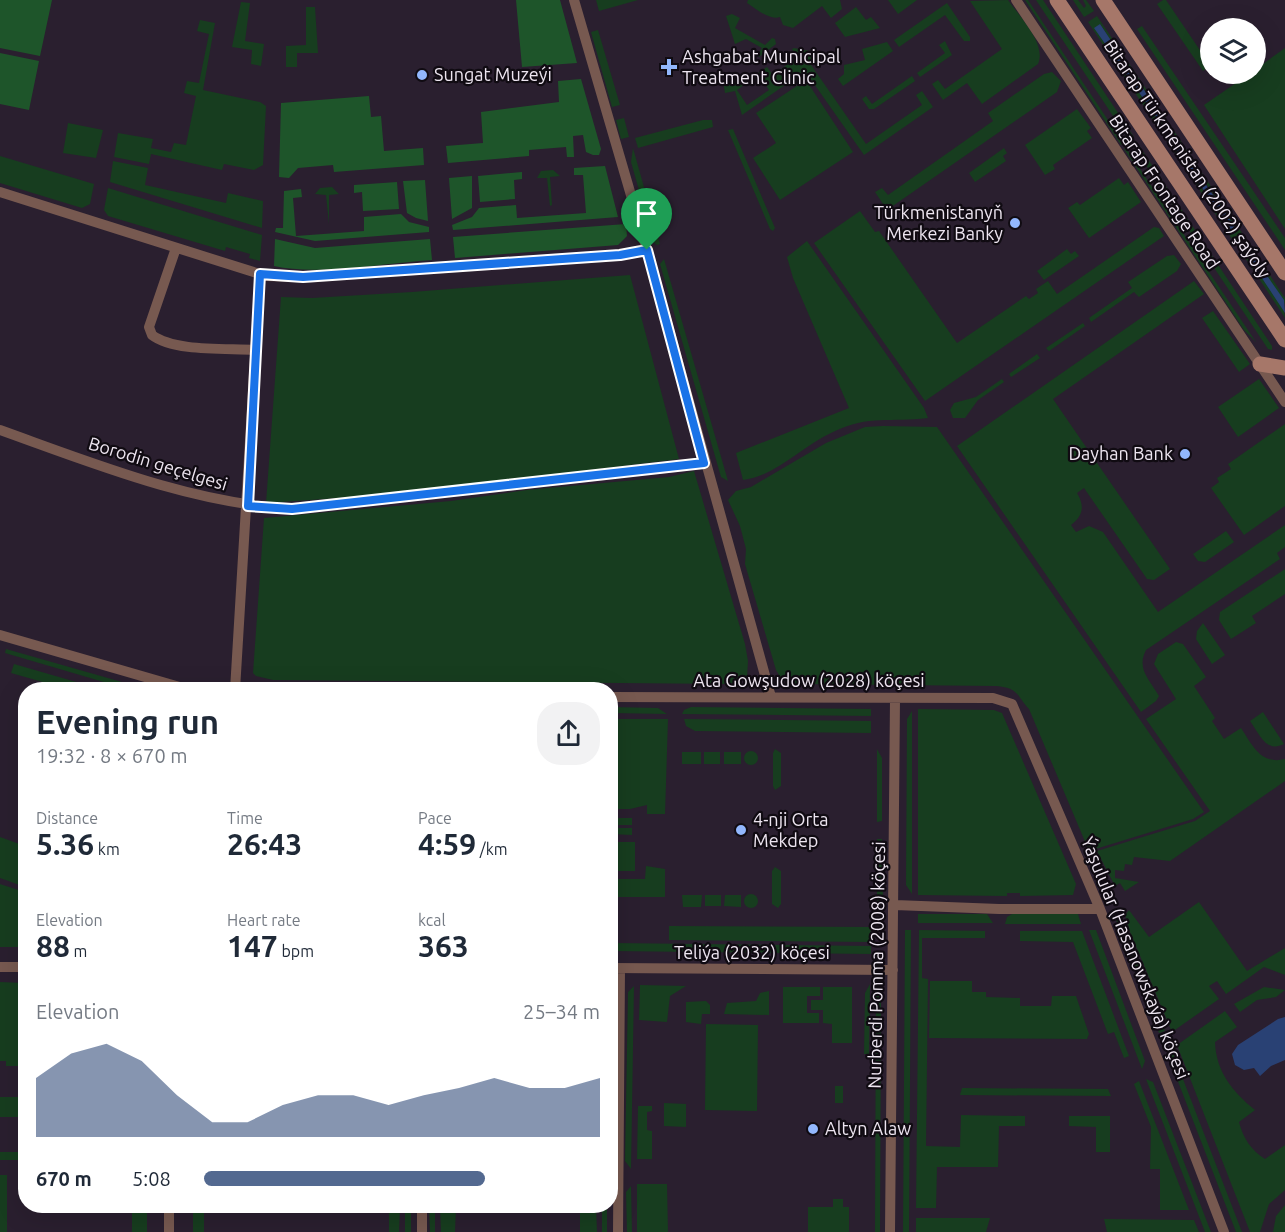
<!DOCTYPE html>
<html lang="en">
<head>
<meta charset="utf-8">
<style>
	body { margin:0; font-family:Ubuntu,sans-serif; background:#f2f2f3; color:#1f2937; height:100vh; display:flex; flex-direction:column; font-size:22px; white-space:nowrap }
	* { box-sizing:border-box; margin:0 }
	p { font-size:20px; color:#747a83 }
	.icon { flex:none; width:33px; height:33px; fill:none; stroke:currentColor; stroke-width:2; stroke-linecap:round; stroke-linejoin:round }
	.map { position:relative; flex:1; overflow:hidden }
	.sheet { position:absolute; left:18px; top:682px; width:600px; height:531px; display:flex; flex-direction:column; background:#fff; border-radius:24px; box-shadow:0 6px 24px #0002 }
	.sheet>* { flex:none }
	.fabs { position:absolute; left:1200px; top:18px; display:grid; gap:12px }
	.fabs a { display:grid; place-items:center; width:66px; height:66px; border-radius:50%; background:#fff; box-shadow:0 6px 24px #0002; font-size:30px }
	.pin { position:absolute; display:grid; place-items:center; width:51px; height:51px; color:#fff; margin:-62px -26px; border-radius:50% 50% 50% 0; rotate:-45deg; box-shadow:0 0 6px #0007 }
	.pin .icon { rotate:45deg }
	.round { display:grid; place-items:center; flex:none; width:63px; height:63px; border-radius:24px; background:#f2f2f3 }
	.overview { display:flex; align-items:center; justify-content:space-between; height:102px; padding:0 18px }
	h1 { font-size:33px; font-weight:600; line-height:45px }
	.metrics { display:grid; grid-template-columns:repeat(3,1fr); gap:9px; height:102px; padding:6px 18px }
	.metrics div { display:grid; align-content:center }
	.metrics b { font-size:30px; font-weight:600 }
	.metrics small { font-size:16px; font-weight:400 }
	.metrics p { font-size:16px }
	.chart { height:168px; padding:12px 18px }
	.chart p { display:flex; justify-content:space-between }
	.chart svg { width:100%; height:108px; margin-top:6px; fill:#536990; opacity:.7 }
	ul { padding:0 18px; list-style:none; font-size:20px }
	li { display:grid; grid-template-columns:96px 72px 1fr; align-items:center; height:45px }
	li i { height:15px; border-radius:8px; background:#536990 }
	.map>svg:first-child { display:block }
	.green { fill:#173d1f; fill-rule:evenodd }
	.forest { fill:#1e552a }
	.water { fill:#294174 }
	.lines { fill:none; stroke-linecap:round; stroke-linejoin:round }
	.street { stroke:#775950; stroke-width:10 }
	.secondary { stroke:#a67769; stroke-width:15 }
	.route-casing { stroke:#fff; stroke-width:12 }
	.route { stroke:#1a73e8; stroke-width:8 }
	.poi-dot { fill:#92b7fd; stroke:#100b12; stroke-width:2 }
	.labels { text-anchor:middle; stroke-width:4.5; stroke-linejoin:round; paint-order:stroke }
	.poi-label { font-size:18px; fill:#ede5f0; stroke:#100b12; text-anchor:start }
	.street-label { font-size:18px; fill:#ede5f0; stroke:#100b12 }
</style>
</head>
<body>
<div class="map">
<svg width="1285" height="1232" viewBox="0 0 1285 1232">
	<rect width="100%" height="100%" fill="#2a1f2f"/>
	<path class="green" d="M596,0H638L599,11Z
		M748,0H840L842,9L831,18L822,6L793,28L783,25L780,17C770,21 756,9 747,3Z
		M888,0H917L898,14Z
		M1008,0C1019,16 1047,44 1038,64L982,104L967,83L943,100L932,84L938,80L945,89L1002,49L970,1Z
		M1025,0H1028L1124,144L1121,145Z
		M1036,0H1043L1134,137L1129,140Z
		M1073,0H1078L1084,8L1086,6L1083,0H1086L1094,11L1084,17Z
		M1163,0H1166L1210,65L1203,71L1157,4Z
		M241,2L250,3L245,41L264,44L261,66L251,64L252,50L232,47Z
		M947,3L970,37V41H964L945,15L899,47L894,40Z
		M306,7H315L318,53H297V67H286V46L306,45Z
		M856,7L866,20L871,17L880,28L845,37L835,23Z
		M732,14L740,18L735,28L765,45L772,38L775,39L776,44L759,57L757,55L762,48L746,39L735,44L726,16Z
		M1097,16L1169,123L1159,129L1088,22ZM1100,24L1162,116L1159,121L1103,41L1098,31Z
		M200,20L215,23L203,90L260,102L266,106L263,165L254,170L224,164L222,170L151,154L149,164L114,157L118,133L153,139L151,148L171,152L174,143L186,145L196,96L184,93L187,81L199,83L209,34L197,31Z
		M1142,26L1285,238V250L1137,29Z
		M598,30L620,105L612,107L591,32Z
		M945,41L952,55L920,77L917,73L945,53L939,45Z
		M887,42L893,51L843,86L838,79L844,74V65L865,60L862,49Z
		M794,48L815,52L818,56L809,62L866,144L922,105L916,95L922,91L933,107L864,155L805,71L742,115L735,91L725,93L723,82L739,78L748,82L737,90L747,105L769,90L758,73L767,67L773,75L796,58L792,49Z
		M1285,48V229L1204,105L1249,74H1256V69Z
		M1052,72L1061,81L1057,92L887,210L875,192L882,188L888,195L993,121L988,113L1044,74Z
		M912,76L915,81L874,109H869L862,99L866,96L872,104Z
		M806,80L853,152L780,200L753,158L776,143L756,113Z
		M1077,109L1091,128L1087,131L1092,138L1053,165L1055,169L1045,175L1025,145Z
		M624,118L629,137L621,139L616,120Z
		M703,120H712L713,127L638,148L635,138Z
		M68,123L103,130L96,158L63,153Z
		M1172,128L1242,233L1232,239L1163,135ZM1175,137L1227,215L1233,227L1230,229L1178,154L1173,144Z
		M733,129L775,228L773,231L770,229L728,130Z
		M1136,141L1272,346V350L1268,349L1132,144Z
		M633,148L660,244L657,245L654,243L631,162Z
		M1004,148L1007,153L1003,156L1006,161L975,182L969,173Z
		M1126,148L1256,342L1244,330L1124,149Z
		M0,156L94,184L90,204L82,208L0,183Z
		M113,161L148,168L145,185L226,203L228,193L263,201L262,228L110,182Z
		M553,170L560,176L550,177L552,205L550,206L547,178H537L541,171Z
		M1119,178L1124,185L1128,182L1141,202L1089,238L1068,208L1077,202L1080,205Z
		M332,187L339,194L329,195V224L326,195L315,194L320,188Z
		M108,188L262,235L260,261L249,258L250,254L226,247L225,251L108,216L104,210Z
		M860,211L875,232L879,231L957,343L1026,296L1029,299L1038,293L1036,289L1048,281L1057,294L1154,227L1159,228L1164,236L925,401L814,243Z
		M807,241L924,408L928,418C890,423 870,414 833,432C803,445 777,476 743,480L736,453L849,408L793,278L787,257Z
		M1247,241L1285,298V304L1251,252L1248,254L1284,309L1285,318L1238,247Z
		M1067,249L1071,254L1075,251L1079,256L1044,280L1037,271Z
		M1174,255L1181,264L1177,271L1139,297L1134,292L1091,322L1089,318L1132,288L1128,282L1167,256Z
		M664,259L728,481L721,477L660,264Z
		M630,275L679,459L397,494L266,503L281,297L312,298L412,292Z
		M1194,281L1204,294L1053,399L1170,569L1154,580L1147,579L1084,488L1077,493C1085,506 1083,516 1071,525L1076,532L1089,526L1103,532L1158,612L1285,525V547L1277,553L1280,559L1146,650C1136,669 1150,680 1159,696L1156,701L1141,712L957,446Z
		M1213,311L1250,364L1239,372L1202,318Z
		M1083,323L1085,326L1049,351L1046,348Z
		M1037,354L1040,358L1011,377L1009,374Z
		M1002,379L1004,382L978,400L965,418H953L950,410L954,403L976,397Z
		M1259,379L1279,408L1238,437L1218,407Z
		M1285,424V506L1244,535L1211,488L1219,482L1217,478L1231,469L1228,464Z
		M883,426L937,427L1204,812L1193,819L1089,851L1029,709C1016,695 1019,688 996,686L797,684L782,680L776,670L745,564L746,549L740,526L728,500L736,491L751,487L826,443L865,427Z
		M694,471L745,644L748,661L747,678L729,684L273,680L256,676L253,673L264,518L451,501L527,490L669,477Z
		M1226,531L1234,542L1205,562L1198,561L1193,554Z
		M1285,569V594L1252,616L1256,623L1231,639L1219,620L1220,612Z
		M1203,623L1225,655L1212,664L1196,639L1197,631Z
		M1176,642L1183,644L1206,677L1194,686L1215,718L1212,721L1224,739L1241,728C1253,746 1261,765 1285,759V781L1170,861L1134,857L1132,865L1125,864L1124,871L1115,870V878L1139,882L1125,891L1120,883L1115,886L1097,851L1195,821L1210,811L1146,719L1176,699L1154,664L1158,654Z
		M6,649L150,690H131L5,653Z
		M14,664L104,690H71L11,673Z
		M611,707L658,708L667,714L611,713Z
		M691,707L871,709V716L682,714L684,710Z
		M918,709L994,710L1002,713L1076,884L1073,895L1020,896V893H1007V896L918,895Z
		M912,711V894L906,885L907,719Z
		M1263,712L1284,744C1266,753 1260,735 1250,721Z
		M611,719H668L665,814H647V805L630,809H611Z
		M684,719L871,721V733L695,731L686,726Z
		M775,749L781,753V786L775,790L773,786V753Z
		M877,749L882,758V821L877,822Z
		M744 758a7 7 0 1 1 14 0a7 7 0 1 1-14 0Z
		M682,752H701V764H682Z
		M704,752H720V764H704Z
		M724,752H741V764H724Z
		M611,818H632V825H611Z
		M611,828H632V835L611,834Z
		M0,837L25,846V887L0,878Z
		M877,839H882L883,897L877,911Z
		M611,842H635V871H611Z
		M646,866L665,869V897H611V879H645Z
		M775,867L781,871V904L778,908L772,904V871Z
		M0,884L25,892V947H0Z
		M744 901a7 7 0 1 1 14 0a7 7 0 1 1-14 0Z
		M682,895H702L701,907H683Z
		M705,895H721V906H705Z
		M725,895H741V907L724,906Z
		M1199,902L1247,971L1285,948V975L1264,967L1226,994L1217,981L1209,986L1219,999L1172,1032L1130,932L1125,915L1129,910L1149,937Z
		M918,914H987L993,923H918Z
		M1012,914H1078L1081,924H1005L1007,917Z
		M1121,915L1165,1031L1159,1033L1115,917Z
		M669,926L871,927L870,942L669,940Z
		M905,930H911L909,1232H903Z
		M919,930L985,931V938H922V978L928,979L926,1146L960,1147L961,1115L1025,1116V1126H999L998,1167H937L936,1208H916Z
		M1089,930H1096L1145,1061L1142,1069Z
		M1020,931H1082L1129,1056L1124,1058L1114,1032L1108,1034L1073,942L1020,941Z
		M611,943L871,946V954L611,951Z
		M930,981H972V992H986V997L1020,998V1006H1051L1052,996H1076L1089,1034L1087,1039L929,1038Z
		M0,982L25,983V1066H6V1061H0Z
		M870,984L869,1054H864L865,993Z
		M640,985L686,986L670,996L667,1022L639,1020Z
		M876,985L881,994L880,1232H875Z
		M634,986L631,1169L625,1161L628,992Z
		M783,987H820V996H807V1013H819V1023H783Z
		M823,987H852V1043H832V1024L823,1023V1010H811V1000H823Z
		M1264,987L1285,990L1276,997L1257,1000L1240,1012L1234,1004Z
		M769,991V1015L724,1014L727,1003L756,1001L760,993Z
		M706,1001L710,1005V1014H702L701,1024L686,1022V1002Z
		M1225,1011L1237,1027L1215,1042C1216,1072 1233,1092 1255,1110L1239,1122C1243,1138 1251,1150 1265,1159L1285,1145V1190L1269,1204L1260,1232H1250L1177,1045Z
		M706,1024L758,1025L757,1111L705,1110Z
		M1171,1048L1242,1232H1236L1167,1053Z
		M1146,1079L1153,1082L1211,1232H1205Z
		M1139,1081L1189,1210H1160V1169H1150L1151,1127L1134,1084Z
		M835,1086H843V1103H835Z
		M962,1088L1108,1089L1111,1096L960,1095Z
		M0,1097H25V1160H0V1152H19V1117H0Z
		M664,1103L686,1104V1127L664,1126Z
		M638,1106H652V1111L647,1112V1130L652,1131V1159H637Z
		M1069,1116H1110V1152H1096V1127L1069,1126Z
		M0,1175H7V1232H0Z
		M637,1184H667L668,1232H637Z
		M631,1186L632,1232H627L626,1192Z
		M833,1199H843V1207H849V1232H808V1207H833Z
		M1285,1205V1232H1273L1276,1216Z
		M132,1206H147V1232H132Z
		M193,1206H204V1232H193Z
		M389,1206H400L399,1232H389Z
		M405,1206H411V1232H405Z
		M429,1206H435V1232H430Z
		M440,1206H456L455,1232H441Z
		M580,1206H596L597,1232H580Z
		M602,1206H607V1232H602Z
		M916,1218H990L986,1232H916Z
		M1104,1219L1194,1220L1199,1232H1107Z"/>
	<path class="forest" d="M0,0H52L40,56L0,48Z
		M516,0H560L577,63L522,67Z
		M0,53L39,61L29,110L0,104Z
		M581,79L601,149L599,155H593L586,152L583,135L573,136L574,157H567L566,147L529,150V156L448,163L446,146L483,143L481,112L559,102L558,81Z
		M369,96L371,117L381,116L384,151L423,148L424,165L334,172L333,165L298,168L289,178L279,177L281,103Z
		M605,166L618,217L453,230L452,225L472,217L479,208L516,205L517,218L586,213L583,175H574V168Z
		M522,172V179L514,180L515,199L480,202L478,176Z
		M472,176V208L452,219L449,178Z
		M425,180L428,221L416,218L407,213L403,181Z
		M397,182L399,209L363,211L362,192L354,193V185Z
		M301,189L302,197L293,198L296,236L364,231V217L401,214L409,222L429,227V232L315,241L275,232L276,228H283L284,191Z
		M626,224L627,236L618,245L455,258L453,237Z
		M275,239L315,248L430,239L432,260C386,263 317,276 274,266Z"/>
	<path class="water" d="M1100,24L1162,117L1159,121L1094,28Z
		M1173,137L1237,230L1234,234L1170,141Z
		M1247,247L1284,300L1285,313L1244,251Z
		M1285,1017V1060L1271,1066L1260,1076L1254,1068L1244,1070L1235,1065L1232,1054L1238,1045L1278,1019Z"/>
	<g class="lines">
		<path class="street" d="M574,0L647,250L771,697
			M1016,0L1285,402
			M0,192L266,276L303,277L620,255L647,250
			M176,248L149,327L152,335C174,352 227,348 256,350
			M0,430C95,464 191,503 292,509L704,463
			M0,635L190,690
			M235,690L260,274
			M610,697L993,698L1012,704L1100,909L1224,1232
			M895,905L999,909H1100
			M0,967H26
			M610,968L893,970
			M169,1232V1206
			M422,1232V1206
			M618,1232L620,969
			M890,1232L895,699"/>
		<path class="secondary" d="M1057,0L1285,340
			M1103,0L1285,273
			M1260,364L1285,368"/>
	</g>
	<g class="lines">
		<g class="route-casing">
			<path id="route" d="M647,250L704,463L292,509L248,506L260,274L303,277L620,255Z"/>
		</g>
		<use href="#route" class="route"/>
	</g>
	<g class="poi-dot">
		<path d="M666 58h6v6h6v6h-6v6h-6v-6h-6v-6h6z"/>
		<circle cx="422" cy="75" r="6"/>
		<circle cx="1015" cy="223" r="6"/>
		<circle cx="1185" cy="454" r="6"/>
		<circle cx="741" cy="830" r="6"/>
		<circle cx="813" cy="1129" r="6"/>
	</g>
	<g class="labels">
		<g class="poi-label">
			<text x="682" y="63">Ashgabat Municipal<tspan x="682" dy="21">Treatment Clinic</tspan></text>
			<text x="434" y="81">Sungat Muzeýi</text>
			<text x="1003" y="219" text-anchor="end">Türkmenistanyň<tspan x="1003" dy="21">Merkezi Banky</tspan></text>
			<text x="1173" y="460" text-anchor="end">Dayhan Bank</text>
			<text x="753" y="826">4-nji Orta<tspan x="753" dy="21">Mekdep</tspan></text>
			<text x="825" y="1135">Altyn Alaw</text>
		</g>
		<g class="street-label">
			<text transform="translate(1187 159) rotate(56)" y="6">Bitarap Türkmenistan (2002) şaýoly</text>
			<text transform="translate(1164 192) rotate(56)" y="6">Bitarap Frontage Road</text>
			<text transform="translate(158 464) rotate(17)" y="6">Borodin geçelgesi</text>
			<text x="809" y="687">Ata Gowşudow (2028) köçesi</text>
			<text x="752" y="959">Teliýa (2032) köçesi</text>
			<text transform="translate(1135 958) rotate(68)" y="6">Ýaşulular (Hasanowskaýa) köçesi</text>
			<text transform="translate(877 965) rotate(-89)" y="6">Nurberdi Pomma (2008) köçesi</text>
		</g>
	</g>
</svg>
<div class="fabs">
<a><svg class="icon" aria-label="layers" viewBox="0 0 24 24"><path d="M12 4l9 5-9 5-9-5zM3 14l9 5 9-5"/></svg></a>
</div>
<div class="pin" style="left:647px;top:250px;background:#1e9e55"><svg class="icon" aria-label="arrive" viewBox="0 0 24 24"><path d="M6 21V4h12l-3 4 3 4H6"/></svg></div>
<section class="sheet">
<div class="overview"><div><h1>Evening run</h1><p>19:32 · 8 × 670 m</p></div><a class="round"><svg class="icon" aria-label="share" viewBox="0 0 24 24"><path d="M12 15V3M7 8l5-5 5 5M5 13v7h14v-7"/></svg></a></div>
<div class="metrics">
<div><p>Distance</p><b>5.36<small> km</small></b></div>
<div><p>Time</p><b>26:43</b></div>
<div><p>Pace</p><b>4:59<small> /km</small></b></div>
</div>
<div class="metrics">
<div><p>Elevation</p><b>88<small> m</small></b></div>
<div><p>Heart rate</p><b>147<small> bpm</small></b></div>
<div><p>kcal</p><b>363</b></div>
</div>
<div class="chart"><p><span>Elevation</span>25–34 m</p>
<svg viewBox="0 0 160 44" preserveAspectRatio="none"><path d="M0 44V20L10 10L20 6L30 13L40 27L50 38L60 38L70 31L80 27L90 27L100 31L110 27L120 24L130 20L140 24L150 24L160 20V44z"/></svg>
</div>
<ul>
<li><b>670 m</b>5:08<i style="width:71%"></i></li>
</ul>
</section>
</div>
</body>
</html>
